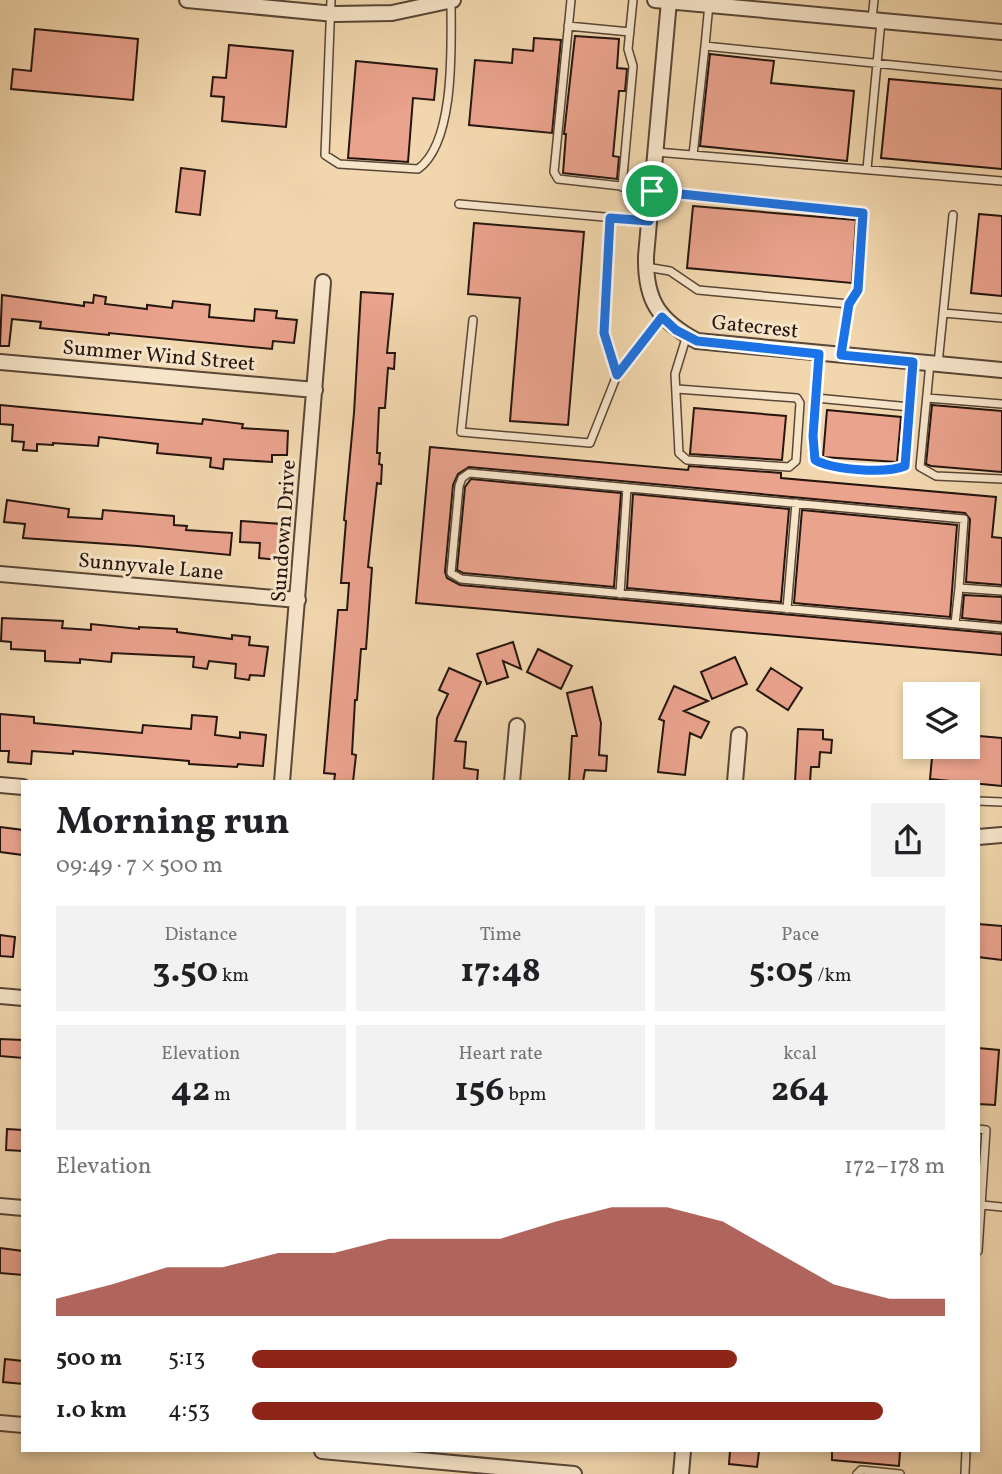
<!DOCTYPE html>
<html lang="en">
<head>
<meta charset="utf-8">
<style>
	body { margin:0; font-family:Vollkorn,serif; background:#f2f2f2; color:#202124; height:100vh; display:flex; flex-direction:column; font-size:26px; white-space:nowrap }
	* { box-sizing:border-box; margin:0 }
	p { font-size:23px; color:#757577 }
	.icon { flex:none; width:38px; height:38px; fill:none; stroke:currentColor; stroke-width:2; stroke-linecap:round; stroke-linejoin:round }
	.map { position:relative; flex:1; overflow:hidden }
	.side { position:absolute; left:21px; top:780px; width:959px; height:672px; display:flex; flex-direction:column; background:#fff; border-radius:0px; box-shadow:0 4px 10px #0003 }
	.side>* { flex:none }
	.tools { position:absolute; left:903px; top:682px; display:grid; gap:14px }
	.tools a { display:grid; place-items:center; width:77px; height:77px; border-radius:0px; background:#fff; box-shadow:0 4px 10px #0003; font-size:35px }
	.pin { position:absolute; display:grid; place-items:center; width:60px; height:60px; color:#fff; margin:-30px; border:4px solid #fff; border-radius:50%; box-shadow:0 2px 7px #0007 }
	.round { display:grid; place-items:center; flex:none; width:74px; height:74px; border-radius:0px; background:#f2f2f2 }
	.headline { display:flex; align-items:center; justify-content:space-between; height:119px; padding:0 35px }
	h1 { font-size:38px; font-weight:700; line-height:52px }
	.stats { display:grid; grid-template-columns:repeat(3,1fr); gap:10px; height:119px; padding:7px 35px }
	.stats div { display:grid; align-content:center; border-radius:0px; background:#f2f2f2; text-align:center }
	.stats b { font-size:35px; font-weight:700 }
	.stats small { font-size:19px; font-weight:400 }
	.stats p { font-size:19px }
	.chart { height:196px; padding:14px 35px }
	.chart p { display:flex; justify-content:space-between }
	.chart svg { width:100%; height:126px; margin-top:7px; fill:#8f2418; opacity:.7 }
	ul { padding:0 35px; list-style:none; font-size:23px }
	li { display:grid; grid-template-columns:112px 84px 1fr; align-items:center; height:52px }
	li i { height:18px; border-radius:9px; background:#8f2418 }
	.map>svg:first-child { display:block }
	.building { fill:#eaa38d; stroke:#26150f; stroke-width:2 }
	.lines { fill:none; stroke-linecap:round; stroke-linejoin:round }
	.lane-casing { stroke:#594637; stroke-width:10 }
	.street-casing { stroke:#594637; stroke-width:18 }
	.lane { stroke:#f7e5ca; stroke-width:7 }
	.street { stroke:#f7e5ca; stroke-width:14 }
	.route-casing { stroke:#fff; stroke-width:14 }
	.route { stroke:#1a73e8; stroke-width:9 }
	.labels { text-anchor:middle; stroke-width:6; stroke-linejoin:round; paint-order:stroke }
	.street-label { font-size:21px; fill:#26150f; stroke:#f7e5ca }
</style>
</head>
<body>
<div class="map">
<svg width="1002" height="1474" viewBox="0 0 1002 1474">
	<rect width="100%" height="100%" fill="#f2d7ae"/>
	<filter id="stains"><feTurbulence type="fractalNoise" baseFrequency=".00286" numOctaves="4"/><feColorMatrix values="0 0 0 0 .2 0 0 0 0 .09 0 0 0 0 .02 0 0 0 .5 -.17"/></filter>
	<radialGradient id="worn" r=".72"><stop offset=".6" stop-color="#630" stop-opacity="0"/><stop offset="1" stop-color="#630" stop-opacity=".3"/></radialGradient>
	<path class="building" d="M35,29L138,39L133,100L11,89L13,69L31,71Z
		M575,36L619,39L617,68L627,69L625,91H619L613,156L619,157L617,179L563,173L566,134H564Z
		M534,38L561,40L552,133L469,125L475,60L512,63L513,49L533,51Z
		M229,45L293,51L286,127L222,121L224,97L211,96L213,77L226,78Z
		M710,54L774,61L771,83L854,91L847,161L700,146Z
		M356,61L437,69L434,100L413,98L408,162L348,158Z
		M889,79L1002,89V169L881,158Z
		M181,168L205,171L200,215L176,212Z
		M693,206L856,220L852,283L687,268Z
		M979,214L1002,216V296L971,293Z
		M474,223L584,232L568,425L510,421L520,298L468,294Z
		M361,292L393,294L387,353H395L394,369L388,368L385,408H379L377,453H380L379,464L382,465L381,484L377,483L368,567L372,568L366,649H361L357,700H355L352,754L356,755L353,782H334L335,774L324,773L338,610H347L349,583H341L346,521L344,520L354,413Z
		M2,295L84,306V302L93,303L94,295L106,297L105,304L147,309V305L172,308L173,301L210,305L209,317L254,321L255,309L277,311L276,318L297,320L294,343L273,341L272,349L109,333V335L40,328L41,322L12,319L9,346H0Z
		M0,405L202,424L203,419L243,424L242,428L288,431L287,455H272V462L224,459L223,469L210,467L211,458L157,453L158,444L99,437L98,446L53,443V445L37,444V451L23,450L24,442L12,441L13,425L0,424Z
		M932,405L1002,411V472L931,466L926,464Z
		M694,408L786,416L782,460L690,454Z
		M827,410L901,417L897,462L823,457Z
		M430,447L688,470L689,466L781,473V478L996,497L992,537L1002,538V585L966,582L970,519L965,513L469,467L458,474L453,485L445,572L447,578L460,585L1002,634V655L416,603Z
		M471,479L621,493L614,587L463,573L457,570L465,487Z
		M633,494L789,509L781,602L627,588Z
		M7,500L69,509L68,517L102,519L103,510L174,516V525L187,526L186,530L232,533L230,555L138,546L23,538L25,524L4,522Z
		M802,510L957,525L950,617L794,603Z
		M241,521L282,524L279,560L259,558L260,543L240,542Z
		M964,595L1002,597V622L962,618Z
		M2,618L63,621L62,628L91,630V624L139,629V627L177,629V632L232,639V635L250,637L249,645L268,647L264,676L250,675L249,680L235,678L236,664L209,661L207,669L193,667L194,657L112,653L111,662L80,659V663L45,661V651L11,649V642L1,641Z
		M513,642L521,669L503,661L508,677L487,684L477,654Z
		M538,649L572,666L561,689L527,672Z
		M735,657L747,684L712,699L701,672Z
		M449,668L481,682L455,741L466,742L464,768L478,770L477,782H433L437,718L448,694L439,690Z
		M771,668L802,688L788,710L757,690Z
		M674,686L708,701L684,711L709,722L701,738L690,733L685,775L658,772L664,721L659,719Z
		M592,687L601,723L599,755L607,756L606,771L585,770L583,782H569L572,736H577L567,693Z
		M0,714L34,717V723L142,733L143,725L191,729L192,715L217,717L215,735L240,738V732L266,735L263,766L238,764L237,767L189,764V761L73,751V754L32,751L31,764L8,762L9,751H0Z
		M798,729L823,730V739L832,740L831,753L820,752L819,767H811L810,782H795Z
		M979,736L1002,738V786L930,779L933,747L977,749Z
		M0,827L23,830V855L0,852Z
		M978,924L1002,926V960L978,957Z
		M0,935L15,937L13,957L0,956Z
		M0,1039L23,1040V1058L0,1056Z
		M978,1048L999,1050L995,1105L978,1104Z
		M7,1129L23,1130V1151L6,1150Z
		M0,1248L23,1251V1275L0,1273Z
		M5,1359L23,1361V1384L3,1382Z
		M730,1451H759L757,1467L729,1464Z
		M832,1451H900L899,1466L832,1460Z"/>
	<g class="lines">
		<g class="lane-casing">
			<path id="lane" d="M331,0L325,155L339,164L418,169C456,142 451,43 451,1
				M571,0L554,172L558,179L863,213L858,290L849,304L698,290L670,271L646,267
				M709,4L705,46L1002,76
				M872,19L874,0
				M568,26L630,32
				M656,152L1002,181
				M693,155L705,46
				M867,169L881,21
				M622,187L633,66L628,49L633,0
				M459,204L649,221
				M610,218L604,333L617,375
				M943,313L1002,318
				M473,320L461,432L590,443L617,375L662,317
				M819,353L812,449L815,460C834,470 885,474 905,466L913,362
				M841,355L849,304
				M930,363L920,467L936,476L1002,479
				M938,364L953,215
				M677,389L797,398L800,403L796,461L789,467L687,460L679,453L675,374L687,335
				M816,398L910,407
				M927,398L1002,404
				M1002,591L959,588L964,519L469,473L462,478L459,486L451,573L461,579L1002,628
				M620,594L627,488
				M787,609L796,503
				M955,624L959,588
				M978,801L1002,802
				M978,1129L986,1130L978,1251
				M982,1205L1002,1207
				M857,1474L861,1470L900,1474
				M965,1474L966,1451"/>
		</g>
		<g class="street-casing">
			<path id="street" d="M187,0L335,14L392,13L453,0
				M655,0L1002,32
				M669,1L646,256C645,300 658,320 697,341L1002,370
				M0,362L315,390
				M0,574L298,600
				M282,782L323,282
				M512,782L517,726
				M735,782L739,735
				M0,785L23,787
				M978,837L1002,835
				M0,996L23,998
				M0,1206L23,1208
				M0,1423L23,1425
				M322,1451L574,1474
				M681,1474L683,1451"/>
		</g>
		<use href="#lane" class="lane"/>
		<use href="#street" class="street"/>
	</g>
	<g class="lines">
		<g class="route-casing">
			<path id="route" d="M652,191L863,213L858,290L849,304L841,355L913,362L905,466C885,474 834,470 815,460L813,436L819,354L697,341L676,330L662,317L617,375L604,333L610,218L649,221Z"/>
		</g>
		<use href="#route" class="route"/>
	</g>
	<g class="labels">
		<g class="street-label">
			<text transform="translate(755 326) rotate(6)" y="7">Gatecrest</text>
			<text transform="translate(159 355) rotate(5)" y="7">Summer Wind Street</text>
			<text transform="translate(283 531) rotate(-86)" y="7">Sundown Drive</text>
			<text transform="translate(151 566) rotate(5)" y="7">Sunnyvale Lane</text>
		</g>
	</g>
	<rect width="100%" height="100%" filter="url(#stains)"/>
	<rect width="100%" height="100%" fill="url(#worn)"/>
</svg>
<div class="tools">
<a><svg class="icon" aria-label="layers" viewBox="0 0 24 24"><path d="M12 4l9 5-9 5-9-5zM3 14l9 5 9-5"/></svg></a>
</div>
<div class="pin" style="left:652px;top:191px;background:#1e9e55"><svg class="icon" aria-label="arrive" viewBox="0 0 24 24"><path d="M6 21V4h12l-3 4 3 4H6"/></svg></div>
<section class="side">
<div class="headline"><div><h1>Morning run</h1><p>09:49 · 7 × 500 m</p></div><a class="round"><svg class="icon" aria-label="share" viewBox="0 0 24 24"><path d="M12 15V3M7 8l5-5 5 5M5 13v7h14v-7"/></svg></a></div>
<div class="stats">
<div><p>Distance</p><b>3.50<small> km</small></b></div>
<div><p>Time</p><b>17:48</b></div>
<div><p>Pace</p><b>5:05<small> /km</small></b></div>
</div>
<div class="stats">
<div><p>Elevation</p><b>42<small> m</small></b></div>
<div><p>Heart rate</p><b>156<small> bpm</small></b></div>
<div><p>kcal</p><b>264</b></div>
</div>
<div class="chart"><p><span>Elevation</span>172–178 m</p>
<svg viewBox="0 0 160 44" preserveAspectRatio="none"><path d="M0 44V38L10 33L20 27L30 27L40 22L50 22L60 17L70 17L80 17L90 11L100 6L110 6L120 11L130 22L140 33L150 38L160 38V44z"/></svg>
</div>
<ul>
<li><b>500 m</b>5:13<i style="width:70%"></i></li>
<li><b>1.0 km</b>4:53<i style="width:91%"></i></li>
</ul>
</section>
</div>
</body>
</html>
